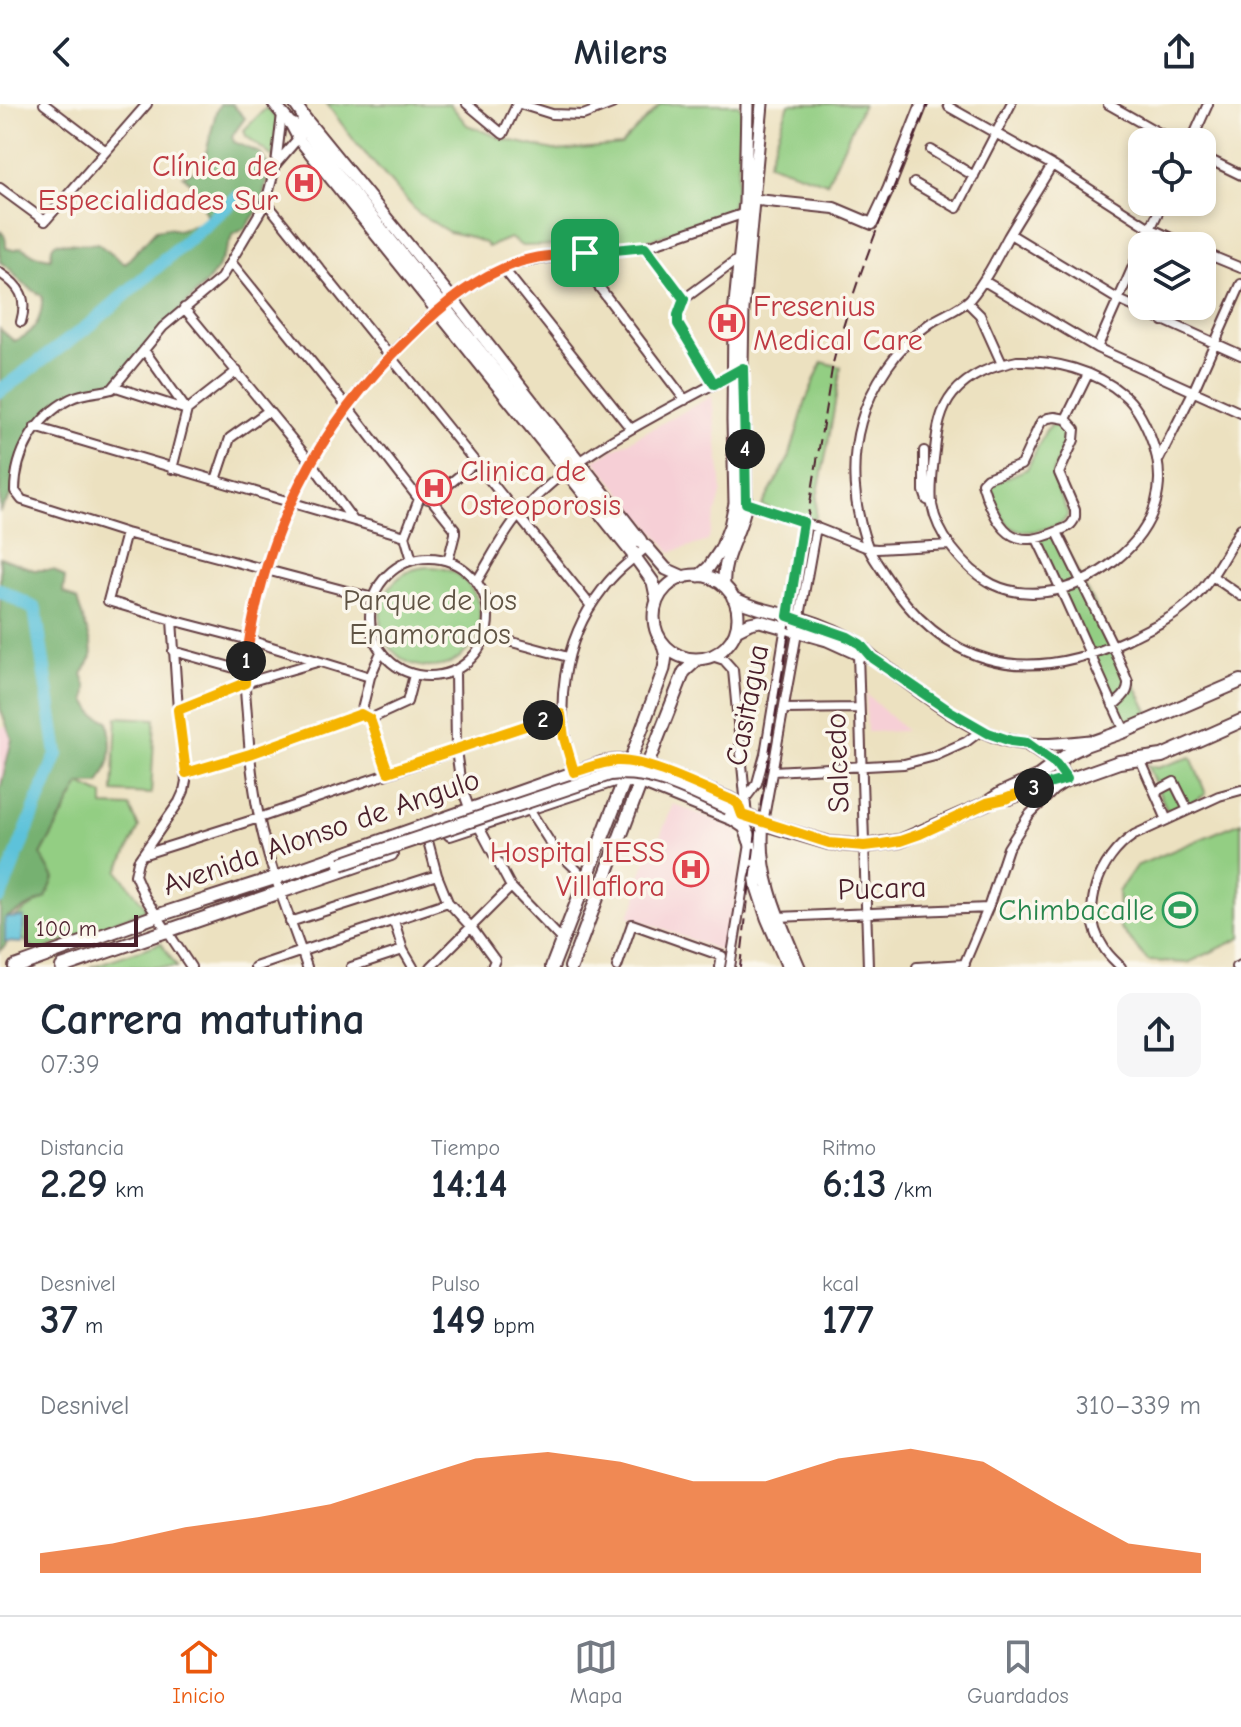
<!DOCTYPE html>
<html lang="es">
<head>
<meta charset="utf-8">
<style>
	body { margin:0; font-family:"Comic Neue",sans-serif; background:#f6f6f7; color:#1f2937; height:100vh; display:flex; flex-direction:column; font-size:30px; white-space:nowrap }
	* { box-sizing:border-box; margin:0 }
	p { font-size:26px; color:#747a83 }
	.icon { flex:none; width:44px; height:44px; fill:none; stroke:currentColor; stroke-width:2; stroke-linecap:round; stroke-linejoin:round }
	.map { position:relative; height:863px; overflow:hidden }
	.drawer { display:flex; flex-direction:column; background:#fff; flex:1 }
	.drawer>* { flex:none }
	.fabs { position:absolute; left:1128px; top:24px; display:grid; gap:16px }
	.fabs a { display:grid; place-items:center; width:88px; height:88px; border-radius:16px; background:#fff; box-shadow:0 4px 12px #0003; font-size:40px }
	.scale { position:absolute; left:24px; bottom:20px; width:114px; box-sizing:border-box; padding-left:8px; border:4px solid #4a1f2b; border-top:0; font-size:22px; line-height:28px; white-space:nowrap; color:#4a1f2b; -webkit-text-stroke:6px #fbf7ec; paint-order:stroke }
	.pin { position:absolute; display:grid; place-items:center; width:68px; height:68px; color:#fff; margin:-34px; border-radius:16px; box-shadow:0 4px 12px #0006 }
	.km { position:absolute; width:40px; height:40px; margin:-20px; border-radius:50%; background:#222; color:#fff; font-size:22px; line-height:40px; text-align:center }
	.round { display:grid; place-items:center; flex:none; width:84px; height:84px; border-radius:16px; background:#f6f6f7 }
	.headline { display:flex; align-items:center; justify-content:space-between; height:136px; padding:0 40px }
	h1 { font-size:44px; font-weight:700; line-height:60px }
	.stats { display:grid; grid-template-columns:repeat(3,1fr); gap:12px; height:136px; padding:8px 40px }
	.stats div { display:grid; align-content:center }
	.stats b { font-size:40px; font-weight:700 }
	.stats small { font-size:22px; font-weight:400 }
	.stats p { font-size:22px }
	.chart { height:224px; padding:16px 40px }
	.chart p { display:flex; justify-content:space-between }
	.chart svg { width:100%; height:144px; margin-top:8px; fill:#ea580c; opacity:.7 }
	header { display:flex; justify-content:space-between; align-items:center; height:104px; padding:0 40px; background:#fff; font-size:36px; font-weight:700 }
	.tab-bar { display:flex; justify-content:space-around; align-items:center; height:112px; border-top:2px solid #e0e1e3; background:#fff; font-size:22px; color:#747a83 }
	.tab-bar a { display:grid; justify-items:center; gap:4px }
	.tab-bar .on { color:#ea580c }
	.map>svg:first-child { display:block }
	.built { fill:#f6cfd6 }
	.green { fill:#93ce83; stroke:#6e7657; stroke-width:2 }
	.forest { fill:#76b171; stroke:#60684e; stroke-width:2 }
	.water { fill:#5dc2da; stroke:#547082; stroke-width:2 }
	.lines { fill:none; stroke-linecap:round; stroke-linejoin:round }
	.river { stroke:#5dc2da; stroke-width:14 }
	.minor-casing { stroke:#623c41; stroke-width:12 }
	.tertiary-casing { stroke:#623c41; stroke-width:14 }
	.secondary-casing { stroke:#623c41; stroke-width:15 }
	.primary-casing { stroke:#623c41; stroke-width:16 }
	.minor { stroke:#fff; stroke-width:8 }
	.tertiary { stroke:#fff; stroke-width:10 }
	.secondary { stroke:#fff; stroke-width:11 }
	.primary { stroke:#fff; stroke-width:12 }
	.rail { stroke:#4a1f2b; stroke-width:2; stroke-dasharray:12 6; stroke-linecap:butt }
	.primary-bridge-casing { stroke:#623c41; stroke-width:16; stroke-linecap:butt }
	.primary-bridge { stroke:#fff; stroke-width:12 }
	.split-1-casing { stroke:#fff; stroke-width:16 }
	.split-2-casing { stroke:#fff; stroke-width:16 }
	.split-3-casing { stroke:#fff; stroke-width:16 }
	.split-4-casing { stroke:#fff; stroke-width:16 }
	.split-5-casing { stroke:#fff; stroke-width:16 }
	.split-1 { stroke:#f0652b; stroke-width:10 }
	.split-2 { stroke:#f5b400; stroke-width:10 }
	.split-3 { stroke:#f5b400; stroke-width:10 }
	.split-4 { stroke:#22a559; stroke-width:10 }
	.split-5 { stroke:#22a559; stroke-width:10 }
	.labels { text-anchor:middle; stroke-width:7; stroke-linejoin:round; paint-order:stroke }
	.health-label { font-size:30px; fill:#be3a42; stroke:#fbf7ec; text-anchor:end }
	.park-label { font-size:30px; fill:#605445; stroke:#fbf7ec }
	.street-label { font-size:30px; fill:#4a1f2b; stroke:#fbf7ec }
	.leisure-label { font-size:30px; fill:#27864d; stroke:#fbf7ec; text-anchor:end }
</style>
</head>
<body>
<header><svg class="icon" aria-label="back" viewBox="0 0 24 24"><path d="M15 5l-7 7 7 7"/></svg>Milers<svg class="icon" aria-label="share" viewBox="0 0 24 24"><path d="M12 15V3M7 8l5-5 5 5M5 13v7h14v-7"/></svg></header>
<div class="map">
<svg width="1241" height="863" viewBox="0 0 1241 863">
	<rect width="100%" height="100%" fill="#fbf7ec"/>
	<filter id="ink" filterUnits="userSpaceOnUse"><feTurbulence type="fractalNoise" baseFrequency=".0125" numOctaves="2"/><feDisplacementMap in="SourceGraphic" scale="16" xChannelSelector="R" yChannelSelector="G"/><feConvolveMatrix kernelMatrix="1 2 1 2 8 2 1 2 1" color-interpolation-filters="sRGB"/></filter>
	<filter id="wash" filterUnits="userSpaceOnUse"><feTurbulence type="fractalNoise" baseFrequency=".006" numOctaves="4" result="noise"/><feDisplacementMap in="SourceGraphic" scale="32" xChannelSelector="R" yChannelSelector="G"/><feGaussianBlur stdDeviation="1.8" result="paint"/><feColorMatrix in="noise" values="0 0 0 0 0 0 0 0 0 0 0 0 0 0 0 0 0 1.4 0 .05"/><feComposite in="paint" operator="in"/></filter>
	<g filter="url(#wash)">
		<rect width="100%" height="100%" fill="#ece1c0"/>
		<path class="built" d="M712,292L722,387L708,437L671,448L594,356Z
			M866,590L906,627L867,628Z
			M0,622L8,624L12,635L0,686Z
			M673,700L731,722L739,730L741,754L726,849L628,812L637,796L638,777L653,739L657,740Z"/>
		<path class="green" d="M327,0H450L467,21L503,35L558,47L621,41L661,0H738L742,6V18L736,89L730,106L724,110L656,134L631,140L522,142L510,134L488,143L485,139L467,132L449,128L418,109L356,39Z
			M789,0H863L827,79L768,59Z
			M266,4L278,16L274,54L246,32L244,26Z
			M822,258L841,263L828,341L817,393L815,420L762,402L789,354L806,296Z
			M1052,321C1061,320 1068,325 1067,334L1053,369L1055,379L1068,410C1064,420 1058,421 1048,424C1005,437 1003,415 989,381L1027,365L1046,326Z
			M1057,428L1149,609L1125,627L1037,435Z
			M380 513a50 50 0 1 1 100 0a50 50 0 1 1-100 0Z
			M117,613L155,615L151,690L113,688Z
			M1191,653L1206,690L1169,711L1147,661L1157,664Z
			M80,680L103,691V702L130,703L139,724L118,767L147,805L37,848L6,819L46,793L54,774L41,751Z
			M1241,718V834L1188,859L1148,857L1120,824L1118,788L1136,762Z
			M161,839L177,863H90Z"/>
		<path class="forest" d="M220,0H232L245,14L232,32L234,38L260,49L269,63L263,94L256,109L245,124L233,131L216,167L206,179L144,244L119,279L68,295L40,321L13,389L0,407V225L14,237C35,230 43,213 42,192L21,178L10,165L0,158V127C6,131 6,138 6,144L13,146L22,143L34,151L51,154L52,143L55,139C69,138 82,142 97,139L125,160L156,126L168,124L178,126L203,118L207,112C199,97 196,82 183,71L206,63L204,57L216,8Z
			M0,453L34,466H54L65,474L63,488L77,496L91,539L92,553L82,570L87,584L86,596L94,610L108,617C113,643 113,657 99,680H80L41,751L54,774L46,794L5,814L6,841L0,847V686L12,635L0,604Z"/>
		<path class="water" d="M24,813L22,839L5,838V814Z"/>
		<g class="lines">
			<path class="river" d="M0,287L91,220L236,94
				M0,486L35,505L57,650L0,793"/>
		</g>
	</g>
	<g filter="url(#ink)">
		<g class="lines">
			<g class="minor-casing">
				<path id="minor" d="M44,0L106,47
					M467,0L503,30L517,0
					M520,0L552,10L583,11L612,0
					M948,0L949,3L1052,61L1150,124L1188,142
					M1108,0L1175,38
					M282,10L276,60L266,98L221,174L163,223L112,285C98,289 83,288 70,295C36,313 15,349 15,387L22,396L126,429L373,494
					M1191,38L1208,0
					M931,46L974,72
					M1202,52L1241,71
					M276,60L301,31
					M1052,61C1038,85 1022,109 1008,133C996,155 986,176 970,195C959,206 942,211 929,220C898,241 871,282 861,318C850,357 853,404 868,443C871,451 878,460 883,468C944,565 1026,583 1128,535C1150,524 1172,515 1190,498C1212,478 1225,450 1241,424
					M914,79L957,104L1011,0
					M0,84L45,117L147,0
					M266,98L591,502
					M1010,130L1119,196L1241,251
					M1142,142L1163,98
					M645,143L684,195
					M1202,148L1241,164
					M574,150L685,296
					M231,158L347,302L419,395
					M503,164L631,325
					M0,169C20,182 28,194 21,218
					M984,177L1097,244L1241,309
					M450,195L503,164L523,157L645,143L748,108
					M684,195L678,211V220L714,280
					M684,195L741,153
					M967,198L980,211L1002,260
					M184,204L310,357L353,416
					M1163,217L1170,202
					M1097,244L1142,142
					M144,246L186,305
					M1017,257C1054,256 1095,266 1124,291C1136,301 1144,317 1150,332C1170,380 1156,423 1116,456C1095,473 1072,485 1046,488C1004,493 977,477 952,444C943,432 935,417 932,401C930,383 933,364 935,346C937,326 940,306 953,290C970,270 993,262 1017,257Z
					M116,283L187,306
					M1055,313L1066,315L1075,325L1074,336L1059,369L1075,406C1075,412 1076,414 1072,419C1069,424 1062,425 1056,428C1041,434 1024,440 1009,429C996,419 986,394 982,379L987,374L1021,361L1041,318L1048,314Z
					M1066,315L1088,270
					M35,323L405,432
					M924,347V387L927,396L932,398
					M1158,357L1193,288L1241,180
					M172,365L187,306L237,267
					M216,376L230,334L268,307
					M428,395H431L476,358
					M431,395L455,425V430L448,457
					M746,399L807,420L868,444L877,445L950,441
					M1057,428L1113,542L1128,578C1129,590 1121,594 1113,602
					M126,429L108,497L172,516L249,536L370,573
					M1037,435C1068,498 1095,563 1125,627
					M370 513a59 59 0 1 1 118 0a59 59 0 1 1-118 0Z
					M412,456L405,432L419,395
					M1212,472L1241,492
					M477,477C491,455 503,429 520,410C574,347 664,309 735,268
					M172,516L178,606L186,677L184,687L179,698L138,757L135,771L144,792L191,863
					M486,531L568,553
					M173,547L245,567
					M858,550L868,863
					M712,552L724,556L733,566L747,713
					M455,567L456,646L461,682L470,706L511,783L563,837
					M784,605L859,604
					M178,606L245,579L317,558
					M361,610L370,573L381,548
					M370,615L388,668
					M1140,655L1167,716
					M773,667L904,660L935,652L966,638L982,626
					M574,668C552,608 562,537 602,486C614,469 631,456 647,443
					M186,669L250,650L361,610L370,615L407,598L414,571
					M1155,688L1174,678L1188,706
					M745,695L757,679L765,650L803,418
					M528,704L553,743L586,775
					M763,719L816,423
					M428,737L437,771L448,798L471,823L495,856L492,863
					M142,751L259,714L561,610
					M778,813L988,804
					M394,817L403,846L413,863
					M290,818L437,771
					M255,863L448,798
					M307,863C290,813 269,765 259,713C252,679 249,645 247,611C246,597 244,582 245,568C246,546 252,524 256,503C282,384 348,282 440,204
					M351,863L403,846
					M431,863L511,783
					M617,863L632,820L722,852L720,863
					M730,863L749,746
					M917,863L965,860
					M963,863L988,804L1008,744L1029,711L1054,686L1065,679
					M1121,863C1115,857 1108,851 1104,844C1078,806 1099,754 1134,731L1219,692L1241,686
					M1236,863L1241,861"/>
			</g>
			<g class="tertiary-casing">
				<path id="tertiary" d="M302,10L452,194L641,436
					M290,19L298,34L632,450
					M748,95L834,104L872,120L888,86L922,0"/>
			</g>
			<g class="secondary-casing">
				<path id="secondary" d="M274,0L290,19L306,27
					M295,0L302,10L306,27L339,72L625,427L647,443L666,465L684,473
					M625,427L635,453L653,478L657,497
					M654 513a42 42 0 1 1 84 0a42 42 0 1 1-84 0Z
					M699,472L709,463L721,445L730,422L735,399L733,316L734,211L745,99L747,0
					M724,482C721,453 742,427 746,399L742,261L743,205L762,0
					M733,494C753,504 770,507 792,512C810,516 832,525 849,534C861,540 867,550 878,557C916,584 965,626 1010,637C1035,643 1064,640 1090,637
					M736,526L750,519L760,517L827,536L858,550L871,553
					M1027,640L1056,660L1067,675
					M630,657L664,565L666,552L662,538
					M647,662L684,568L698,555
					M763,719C757,771 779,816 799,863
					M749,730L757,783L767,814L788,863"/>
			</g>
			<g class="primary-casing">
				<path id="primary" d="M1009,694L1039,683L1074,674L1119,658L1162,652L1241,617
					M738,709L775,723L829,739L864,742L900,737L987,699L1002,689L1039,672L1071,648L1085,641L1125,627L1241,577
					M733,715L745,723L750,737
					M450,730L614,676L641,678L733,715L742,711
					M15,863L156,812L290,769L602,659L616,657H630L647,662L734,697L738,700L742,711
					M62,863L391,750
					M552,863L626,672
					M571,863L643,672"/>
			</g>
			<use href="#minor" class="minor"/>
			<use href="#tertiary" class="tertiary"/>
			<use href="#secondary" class="secondary"/>
			<use href="#primary" class="primary"/>
			<path class="rail" d="M740,863L755,735L833,259C856,170 893,85 928,0"/>
			<g class="primary-bridge-casing">
				<path id="primary-bridge" d="M341,760L610,670C654,665 688,687 728,704"/>
			</g>
			<use href="#primary-bridge" class="primary-bridge"/>
		</g>
	</g>
	<g class="lines" filter="url(#ink)">
		<g class="split-1-casing">
			<path id="split-1" d="M246,557C264,427 316,324 410,233C442,201 476,173 519,158C540,151 564,151 585,149"/>
		</g>
		<g class="split-2-casing">
			<path id="split-2" d="M246,557L245,579L178,606L186,669L250,650L361,610L370,615L388,668L543,616"/>
		</g>
		<g class="split-3-casing">
			<path id="split-3" d="M543,616L561,610L564,634L574,668C588,664 602,658 616,657C646,655 705,685 734,697L738,700L742,711L829,739L864,742L882,740L900,737L920,730L987,699L1005,695L1034,684"/>
		</g>
		<g class="split-4-casing">
			<path id="split-4" d="M745,345L746,399L803,418L788,512L848,533L860,540L872,554L948,606L988,629L1011,637L1027,639L1056,660L1067,675L1034,684"/>
		</g>
		<g class="split-5-casing">
			<path id="split-5" d="M585,149L645,143L684,195L678,211V220L714,280L743,264L745,345"/>
		</g>
		<use href="#split-1" class="split-1"/>
		<use href="#split-2" class="split-2"/>
		<use href="#split-3" class="split-3"/>
		<use href="#split-4" class="split-4"/>
		<use href="#split-5" class="split-5"/>
	</g>
	<defs>
		<g id="hospital-ring" transform="scale(1.8)"><circle r="9.5" fill="#fbf7ec" stroke="#e0444e" stroke-width="1.5"/><path d="M-5-5h3v3.5h4V-5h3V5h-3V1.5h-4V5h-3Z" fill="#e0444e"/></g>
		<g id="stadium-ring" transform="scale(1.8)"><circle r="9.5" fill="#fbf7ec" stroke="#2e9e5b" stroke-width="1.5"/><path d="M0-5a6.5 5 0 1 0 0 10a6.5 5 0 1 0 0-10ZM-3.5-1.8h7v3.6h-7Z" fill="#2e9e5b"/></g>
	</defs>
	<g fill-rule="evenodd">
		<use href="#hospital-ring" x="304" y="79"/>
		<use href="#hospital-ring" x="727" y="219"/>
		<use href="#hospital-ring" x="434" y="384"/>
		<use href="#hospital-ring" x="691" y="765"/>
		<use href="#stadium-ring" x="1180" y="806"/>
	</g>
	<g class="labels">
		<g class="health-label">
			<text x="278" y="72">Clínica de<tspan x="278" dy="34">Especialidades Sur</tspan></text>
			<text x="753" y="212" text-anchor="start">Fresenius<tspan x="753" dy="34">Medical Care</tspan></text>
			<text x="460" y="377" text-anchor="start">Clinica de<tspan x="460" dy="34">Osteoporosis</tspan></text>
			<text x="665" y="758">Hospital IESS<tspan x="665" dy="34">Villaflora</tspan></text>
		</g>
		<g class="park-label">
			<text x="430" y="506">Parque de los<tspan x="430" dy="34">Enamorados</tspan></text>
		</g>
		<g class="street-label">
			<text transform="translate(747 601) rotate(-79)" y="10">Casitagua</text>
			<text transform="translate(837 659) rotate(-92)" y="10">Salcedo</text>
			<text transform="translate(321 728) rotate(-19)" y="10">Avenida Alonso de Angulo</text>
			<text transform="translate(882 784) rotate(-2)" y="10">Pucara</text>
		</g>
		<g class="leisure-label">
			<text x="1154" y="816">Chimbacalle</text>
		</g>
	</g>
</svg>
<div class="fabs">
<a><svg class="icon" aria-label="locate" viewBox="0 0 24 24"><circle cx="12" cy="12" r="6"/><path d="M12 2v4M12 18v4M2 12h4M18 12h4"/></svg></a>
<a><svg class="icon" aria-label="layers" viewBox="0 0 24 24"><path d="M12 4l9 5-9 5-9-5zM3 14l9 5 9-5"/></svg></a>
</div>
<div class="scale">100 m</div>
<div class="pin" style="left:585px;top:149px;background:#1e9e55"><svg class="icon" aria-label="arrive" viewBox="0 0 24 24"><path d="M6 21V4h12l-3 4 3 4H6"/></svg></div>
<b class="km" style="left:246px;top:557px">1</b>
<b class="km" style="left:543px;top:616px">2</b>
<b class="km" style="left:1034px;top:684px">3</b>
<b class="km" style="left:745px;top:345px">4</b>
</div>
<section class="drawer">
<div class="headline"><div><h1>Carrera matutina</h1><p>07:39</p></div><a class="round"><svg class="icon" aria-label="share" viewBox="0 0 24 24"><path d="M12 15V3M7 8l5-5 5 5M5 13v7h14v-7"/></svg></a></div>
<div class="stats">
<div><p>Distancia</p><b>2.29<small> km</small></b></div>
<div><p>Tiempo</p><b>14:14</b></div>
<div><p>Ritmo</p><b>6:13<small> /km</small></b></div>
</div>
<div class="stats">
<div><p>Desnivel</p><b>37<small> m</small></b></div>
<div><p>Pulso</p><b>149<small> bpm</small></b></div>
<div><p>kcal</p><b>177</b></div>
</div>
<div class="chart"><p><span>Desnivel</span>310–339 m</p>
<svg viewBox="0 0 160 44" preserveAspectRatio="none"><path d="M0 44V38L10 35L20 30L30 27L40 23L50 16L60 9L70 7L80 10L90 16L100 16L110 9L120 6L130 10L140 23L150 35L160 38V44z"/></svg>
</div>
</section>
<nav class="tab-bar">
<a class="on"><svg class="icon" aria-label="home" viewBox="0 0 24 24"><path d="M3 11l9-7 9 7M6 9v11h12V9"/></svg>Inicio</a>
<a><svg class="icon" aria-label="map" viewBox="0 0 24 24"><path d="M3 6l6-2 6 2 6-2v14l-6 2-6-2-6 2zM9 4v14M15 6v14"/></svg>Mapa</a>
<a><svg class="icon" aria-label="saved" viewBox="0 0 24 24"><path d="M7 4h10v16l-5-4-5 4z"/></svg>Guardados</a>
</nav>
</body>
</html>
